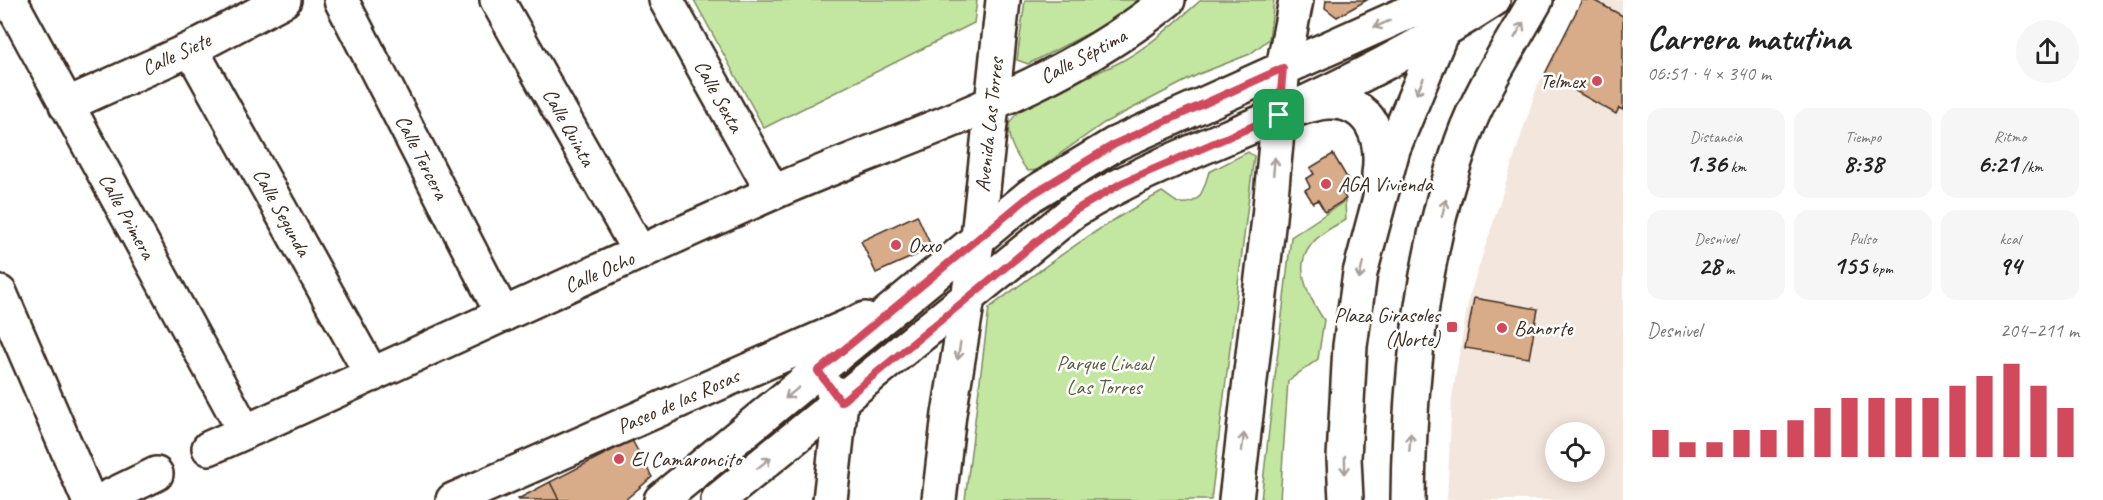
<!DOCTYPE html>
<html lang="es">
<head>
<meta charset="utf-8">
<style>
	body { margin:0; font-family:Caveat,sans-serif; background:#f6f6f6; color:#222; height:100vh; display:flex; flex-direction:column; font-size:22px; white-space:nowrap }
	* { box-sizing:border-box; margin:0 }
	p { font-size:20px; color:#767676 }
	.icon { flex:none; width:33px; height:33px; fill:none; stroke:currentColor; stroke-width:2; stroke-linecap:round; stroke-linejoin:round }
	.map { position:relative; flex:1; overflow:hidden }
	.panel { display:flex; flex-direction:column; background:#fff; width:480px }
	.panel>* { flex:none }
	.tools { position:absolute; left:1545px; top:422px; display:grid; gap:12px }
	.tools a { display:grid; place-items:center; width:60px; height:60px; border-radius:50%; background:#fff; box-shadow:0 3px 15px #0003; font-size:30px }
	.pin { position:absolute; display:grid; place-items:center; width:51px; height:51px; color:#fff; margin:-26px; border-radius:12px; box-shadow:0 3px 9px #0006 }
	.round { display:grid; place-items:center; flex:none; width:63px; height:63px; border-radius:32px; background:#f6f6f6 }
	.overview { display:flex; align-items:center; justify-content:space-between; height:102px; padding:0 24px }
	h1 { font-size:33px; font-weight:600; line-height:45px }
	.figures { display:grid; grid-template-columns:repeat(3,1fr); gap:9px; height:102px; padding:6px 24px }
	.figures div { display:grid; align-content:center; border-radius:15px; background:#f6f6f6; text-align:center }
	.figures b { font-size:26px; font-weight:600 }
	.figures small { font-size:16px; font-weight:400 }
	.figures p { font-size:16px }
	.chart { height:168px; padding:12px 24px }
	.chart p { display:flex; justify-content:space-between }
	.chart svg { width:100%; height:108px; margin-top:6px; stroke:#d1495b; stroke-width:6 }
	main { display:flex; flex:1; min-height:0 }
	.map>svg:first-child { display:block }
	.built { fill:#f3e6dc; fill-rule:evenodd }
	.green { fill:#c3e7a1; stroke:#7f8860; stroke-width:1.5 }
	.building { fill:#d8ab89; stroke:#3b2a1e; stroke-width:1.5 }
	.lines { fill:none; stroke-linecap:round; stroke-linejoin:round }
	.minor-casing { stroke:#3b2a1e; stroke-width:38 }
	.major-casing { stroke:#3b2a1e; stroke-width:38 }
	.minor { stroke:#fff; stroke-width:33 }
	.major { stroke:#fff; stroke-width:33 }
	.oneway { stroke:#a79f9a }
	.route-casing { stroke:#fff; stroke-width:12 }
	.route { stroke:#d1495b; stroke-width:8 }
	.poi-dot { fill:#d1495b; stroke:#fff; stroke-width:2 }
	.labels { text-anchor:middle; stroke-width:5; stroke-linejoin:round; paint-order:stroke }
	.street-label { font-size:21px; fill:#3b2a1e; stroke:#fff }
	.poi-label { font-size:21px; fill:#3b2a1e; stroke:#fff; text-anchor:start }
	.park-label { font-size:21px; fill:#5d593f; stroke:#fff }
</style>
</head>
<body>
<main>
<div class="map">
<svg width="1623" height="500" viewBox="0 0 1623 500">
	<rect width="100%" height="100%" fill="#fff"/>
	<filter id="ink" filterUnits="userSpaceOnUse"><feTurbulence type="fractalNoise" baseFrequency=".0167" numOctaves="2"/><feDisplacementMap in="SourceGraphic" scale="12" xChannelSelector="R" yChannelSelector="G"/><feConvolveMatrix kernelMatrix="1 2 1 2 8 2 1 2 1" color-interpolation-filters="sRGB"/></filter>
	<g filter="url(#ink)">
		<path class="built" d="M1581,0H1623V500H1447L1452,397L1469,297L1537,87ZM1556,432H1594V471H1556Z"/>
		<path class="green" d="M694,0H977L974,23L764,128Z
			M1025,0H1139L1113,21L1028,64L1017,60Z
			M1201,0H1274L1269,39L1250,54L1199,74L1104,123L1037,170L1028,171C1019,161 1006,139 1009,125C1015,102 1098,74 1120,62C1150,46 1176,22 1201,0Z
			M1248,152L1254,156L1211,500H965L989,308C1048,264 1097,227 1162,192L1178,203C1202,206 1203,189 1209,172Z
			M1345,201L1346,220C1292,245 1293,274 1324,320L1318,359L1288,381L1280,500H1261L1291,237Z"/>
		<path class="building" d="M1326,0H1367L1337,17L1325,8Z
			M1582,0H1593L1623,16V110L1619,108L1616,114L1545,74Z
			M1333,154L1349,181L1339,187L1346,199L1325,212L1318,200L1313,203L1305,190L1310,187L1306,179L1314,174L1310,168Z
			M917,215L932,248L876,273L861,241Z
			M1474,298L1538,309L1529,358L1465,348Z
			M632,440L652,477L625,500H559L550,482Z
			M550,482L559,500H519L518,499Z"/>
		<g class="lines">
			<g class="minor-casing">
				<path id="minor" d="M10,0L245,432
					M341,0L503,315
					M497,0L640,253
					M666,0L773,192
					M191,49L372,375
					M66,105L191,49L284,0
					M0,293L89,500
					M209,448C398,364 584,276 772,193C906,134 1054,94 1168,0
					M102,500L156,474
					M453,500L865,319
					M661,500L1031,195L1115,144L1436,0
					M718,500L1074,211C1137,172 1208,146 1276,116C1350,83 1425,44 1493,0
					M830,500L841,402L833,392
					M939,500L949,414L978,237L1003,0
					M1236,500L1269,218L1283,68L1296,0"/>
			</g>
			<g class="major-casing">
				<path id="major" d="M1279,115C1294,110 1312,103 1328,102C1371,100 1384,139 1379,174
					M1346,500L1344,458L1350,346L1360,273L1393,149L1455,0
					M1408,500C1409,382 1422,252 1462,141C1480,91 1510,46 1536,0"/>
			</g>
			<use href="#minor" class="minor"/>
			<use href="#major" class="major"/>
		</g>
		<defs><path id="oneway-shaft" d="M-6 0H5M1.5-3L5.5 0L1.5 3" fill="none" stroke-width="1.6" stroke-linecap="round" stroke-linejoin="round" transform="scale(1.5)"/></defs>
		<g class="oneway">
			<use href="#oneway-shaft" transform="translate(1382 24) rotate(156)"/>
			<use href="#oneway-shaft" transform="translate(1519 30) rotate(-60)"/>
			<use href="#oneway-shaft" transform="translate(1420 86) rotate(114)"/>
			<use href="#oneway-shaft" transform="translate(1274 166) rotate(-85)"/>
			<use href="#oneway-shaft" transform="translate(1444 208) rotate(-76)"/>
			<use href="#oneway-shaft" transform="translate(1361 271) rotate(102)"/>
			<use href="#oneway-shaft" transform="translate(959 351) rotate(99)"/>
			<use href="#oneway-shaft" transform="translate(792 393) rotate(141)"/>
			<use href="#oneway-shaft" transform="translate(1243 442) rotate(-83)"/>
			<use href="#oneway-shaft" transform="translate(1410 442) rotate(-86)"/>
			<use href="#oneway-shaft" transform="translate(764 463) rotate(-39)"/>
			<use href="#oneway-shaft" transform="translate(1345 465) rotate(89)"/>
		</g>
	</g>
	<g class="lines" filter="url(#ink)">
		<g class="route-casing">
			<path id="route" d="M1283,68L1279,115L1122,183L1074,211L841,402L818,371L1031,195L1115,144Z"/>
		</g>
		<use href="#route" class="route"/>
	</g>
	<g class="poi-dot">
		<circle cx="1597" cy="81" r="6"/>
		<circle cx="1326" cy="184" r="6"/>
		<circle cx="896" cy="245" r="6"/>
		<rect x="1446" y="321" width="12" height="12" rx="3"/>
		<circle cx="1502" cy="328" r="6"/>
		<circle cx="619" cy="459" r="6"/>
	</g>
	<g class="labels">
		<g class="street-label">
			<text transform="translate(176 54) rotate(-25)" y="7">Calle Siete</text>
			<text transform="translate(1083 56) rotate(-28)" y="7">Calle Séptima</text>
			<text transform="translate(719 96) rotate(61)" y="7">Calle Sexta</text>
			<text transform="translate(989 125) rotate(-84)" y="7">Avenida Las Torres</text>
			<text transform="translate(569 127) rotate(61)" y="7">Calle Quinta</text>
			<text transform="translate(422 157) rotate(63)" y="7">Calle Tercera</text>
			<text transform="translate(282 212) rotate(61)" y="7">Calle Segunda</text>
			<text transform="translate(127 216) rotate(61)" y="7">Calle Primera</text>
			<text transform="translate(599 272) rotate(-24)" y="7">Calle Ocho</text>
			<text transform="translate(678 401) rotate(-24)" y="7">Paseo de las Rosas</text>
		</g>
		<g class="poi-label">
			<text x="1585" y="88" text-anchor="end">Telmex</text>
			<text x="1338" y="191">AGA Vivienda</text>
			<text x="908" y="252">Oxxo</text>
			<text x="1440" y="322" text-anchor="end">Plaza Girasoles<tspan x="1440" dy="24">(Norte)</tspan></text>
			<text x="1514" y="335">Banorte</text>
			<text x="631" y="466">El Camaroncito</text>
		</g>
		<g class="park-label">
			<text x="1104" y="370">Parque Lineal<tspan x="1104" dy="24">Las Torres</tspan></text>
		</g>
	</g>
</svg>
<div class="tools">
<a><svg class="icon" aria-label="locate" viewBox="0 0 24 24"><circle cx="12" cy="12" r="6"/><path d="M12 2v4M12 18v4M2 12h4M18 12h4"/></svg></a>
</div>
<div class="pin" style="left:1279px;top:115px;background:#1e9e55"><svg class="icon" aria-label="arrive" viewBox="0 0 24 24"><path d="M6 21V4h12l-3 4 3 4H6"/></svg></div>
</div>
<section class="panel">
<div class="overview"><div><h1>Carrera matutina</h1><p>06:51 · 4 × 340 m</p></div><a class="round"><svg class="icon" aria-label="share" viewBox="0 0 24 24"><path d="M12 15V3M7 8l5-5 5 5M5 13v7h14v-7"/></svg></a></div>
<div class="figures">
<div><p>Distancia</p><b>1.36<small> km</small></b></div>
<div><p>Tiempo</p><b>8:38</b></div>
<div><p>Ritmo</p><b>6:21<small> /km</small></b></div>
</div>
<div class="figures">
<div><p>Desnivel</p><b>28<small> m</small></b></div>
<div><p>Pulso</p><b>155<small> bpm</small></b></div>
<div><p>kcal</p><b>94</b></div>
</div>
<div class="chart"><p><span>Desnivel</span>204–211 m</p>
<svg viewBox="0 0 160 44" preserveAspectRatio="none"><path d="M5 44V33M15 44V38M25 44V38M35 44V33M45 44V33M55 44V29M65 44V24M75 44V20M85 44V20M95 44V20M105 44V20M115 44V15M125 44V11M135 44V6M145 44V15M155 44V24"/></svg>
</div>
</section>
</main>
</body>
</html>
